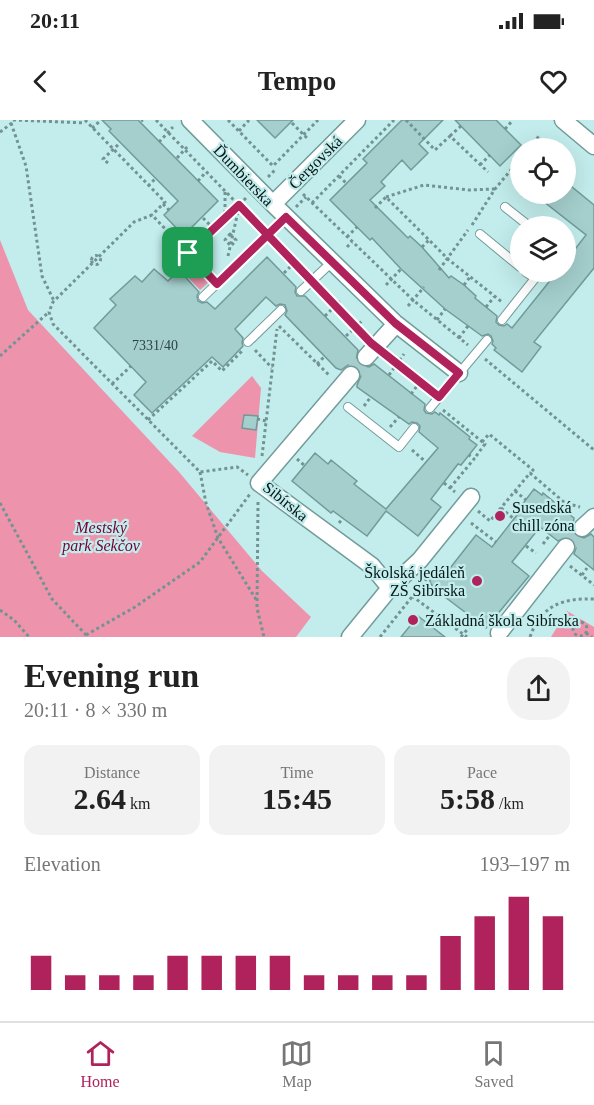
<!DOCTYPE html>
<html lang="en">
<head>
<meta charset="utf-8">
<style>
	body { margin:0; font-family:"Times New Roman",serif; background:#f2f2f2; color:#222; height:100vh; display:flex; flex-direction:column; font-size:22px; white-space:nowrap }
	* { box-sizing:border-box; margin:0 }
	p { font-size:20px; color:#767676 }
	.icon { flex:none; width:33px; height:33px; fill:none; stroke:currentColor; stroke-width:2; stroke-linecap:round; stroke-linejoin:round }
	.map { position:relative; height:517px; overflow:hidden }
	.side { display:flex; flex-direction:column; background:#fff; flex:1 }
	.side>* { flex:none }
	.fabs { position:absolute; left:510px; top:18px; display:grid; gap:12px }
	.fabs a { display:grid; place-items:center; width:66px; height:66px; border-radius:50%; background:#fff; box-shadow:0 6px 24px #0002; font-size:30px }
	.pin { position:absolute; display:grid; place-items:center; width:51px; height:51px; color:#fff; margin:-26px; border-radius:12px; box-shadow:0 3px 9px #0006 }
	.round { display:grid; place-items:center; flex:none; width:63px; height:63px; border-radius:24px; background:#f2f2f2 }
	.head { display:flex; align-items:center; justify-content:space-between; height:102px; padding:0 24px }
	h1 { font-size:33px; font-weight:700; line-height:45px }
	.stats { display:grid; grid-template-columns:repeat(3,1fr); gap:9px; height:102px; padding:6px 24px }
	.stats div { display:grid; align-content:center; border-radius:15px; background:#f2f2f2; text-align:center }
	.stats b { font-size:30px; font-weight:700 }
	.stats small { font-size:16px; font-weight:400 }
	.stats p { font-size:16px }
	.chart { height:168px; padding:12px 24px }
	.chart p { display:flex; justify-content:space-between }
	.chart svg { width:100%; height:108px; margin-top:6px; stroke:#b0225b; stroke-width:6 }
	.status { display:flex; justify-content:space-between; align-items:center; height:42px; padding:0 30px; background:#fff; direction:ltr }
	.status svg { height:16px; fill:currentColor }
	header { display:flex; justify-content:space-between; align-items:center; height:78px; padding:0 24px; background:#fff; font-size:27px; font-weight:700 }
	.dock { display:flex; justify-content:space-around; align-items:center; height:84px; border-top:2px solid #e0e0e0; background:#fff; font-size:16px; color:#767676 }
	.dock a { display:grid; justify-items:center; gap:3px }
	.dock .active { color:#b0225b }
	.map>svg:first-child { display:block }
	.green { fill:#ee93ac }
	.building { fill:#a4cfcd; stroke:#719a99; stroke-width:1.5 }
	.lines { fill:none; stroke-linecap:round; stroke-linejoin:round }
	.minor-tunnel { stroke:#a6cdcc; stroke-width:16; stroke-dasharray:16 8; stroke-linecap:butt }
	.service-casing { stroke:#729c9a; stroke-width:10 }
	.minor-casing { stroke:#729c9a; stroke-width:19 }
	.path { stroke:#739392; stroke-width:3; stroke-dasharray:3 3; stroke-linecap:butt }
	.service { stroke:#fff; stroke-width:8 }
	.minor { stroke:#fff; stroke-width:16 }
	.path-bridge { stroke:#739392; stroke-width:3; stroke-dasharray:3 3; stroke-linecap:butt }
	.route-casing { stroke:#fff; stroke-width:12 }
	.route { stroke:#b0225b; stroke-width:8 }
	.poi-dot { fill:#b0225b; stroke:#c2edec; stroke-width:2 }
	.labels { text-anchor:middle; stroke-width:4.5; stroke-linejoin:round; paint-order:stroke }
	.number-label { font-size:14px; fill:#2d4443 }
	.street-label { font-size:16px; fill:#051515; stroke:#c2edec }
	.poi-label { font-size:16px; fill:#051515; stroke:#c2edec; text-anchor:start }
	.park-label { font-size:16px; font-style:italic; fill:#750237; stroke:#c2edec }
</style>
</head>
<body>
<div class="status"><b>20:11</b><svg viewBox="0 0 49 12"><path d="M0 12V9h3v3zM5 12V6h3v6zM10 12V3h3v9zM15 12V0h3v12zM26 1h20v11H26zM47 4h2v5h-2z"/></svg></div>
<header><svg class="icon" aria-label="back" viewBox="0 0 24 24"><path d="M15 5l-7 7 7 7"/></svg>Tempo<svg class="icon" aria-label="heart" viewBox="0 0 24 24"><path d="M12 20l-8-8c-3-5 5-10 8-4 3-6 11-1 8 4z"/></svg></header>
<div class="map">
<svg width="594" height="517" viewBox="0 0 594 517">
	<rect width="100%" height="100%" fill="#c2edec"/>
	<path class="green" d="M0,120L28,190L179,352L262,451L311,497L296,517H0Z
		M190,141L210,161L200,170L181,150Z
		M252,256L261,268L255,338L220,332L192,316Z
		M567,491L594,507V517H551Z"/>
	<path class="building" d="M102,0H138L218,81L188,111L187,109L182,114L164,95L178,81L109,11L111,9Z
		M257,0H293L275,18Z
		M402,0H443L419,24L428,33L411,50L402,40L381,62L385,66L370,80L408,118L410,116L422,127L449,158L451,156L464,165L476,176L475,178L497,196L496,202L499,205L504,206L507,204L512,208L557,152H566V141L586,115L534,74H566V62L594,85V148L534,222L541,227L522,252L494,230L496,228L492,224L493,221L491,216L488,214L482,216L445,189L401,149L372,118L370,120L330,80L367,43L363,39Z
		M455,0H496L521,25L500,46Z
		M267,137L296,167L295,172L297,176H305L358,230L356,240L359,245L369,247L374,244L425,284L424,290L426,293L432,294L435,292L439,295L440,293L470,317L469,319L477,325L461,345L458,344L431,379L441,387L418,416L386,391L367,416L333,391L331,393L292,361L315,333L328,344L331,340L357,361L354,364L386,389L438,328L419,312L420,306L417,303L412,302L409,304L357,267V265L361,256L357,247L348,245L341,250L336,248L285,195L287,191L285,185L280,184L276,186L266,177L235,209L243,218L242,223L243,226L223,247L212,237L152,293L134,275L146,262L94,208L116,185L110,179L135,156L142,162L154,149L168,161L179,150L199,172L197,176L198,181L202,183L207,182L215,189Z
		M244,295L258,296L256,310L242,308Z
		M534,369L542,375L543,373L574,398L572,410L575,415L584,418L591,414L594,417V450L574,434L576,428L573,419L567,417L558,421L540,407L512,442L529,456L486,508L437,471L431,464L429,458L431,454L437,451L447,452L476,415L492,427L520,391L518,390Z
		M418,496L445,517H401Z"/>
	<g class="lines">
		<path class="minor-tunnel" d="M351,255L366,237
			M566,427L582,408"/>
		<g class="service-casing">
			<path id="service" d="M505,87L529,106
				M480,114L520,147
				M526,152L535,158
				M301,171L332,142
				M203,177L286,97
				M502,200L540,152
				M248,222L281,190
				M348,287L399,327L414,308
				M430,288L487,220"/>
		</g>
		<g class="minor-casing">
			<path id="minor" d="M190,0L273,84L395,203L459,253
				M563,0L594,26
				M273,84L357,0
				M366,237L396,204
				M582,408L594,397
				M390,468L420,440L471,377
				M499,513L566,427
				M350,517L390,468L372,446L259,363L351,255"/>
		</g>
		<path class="path" d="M13,0L85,3
			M85,0L165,82L152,95
			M156,0L259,106
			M228,0L273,46L318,0
			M406,0L435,30L450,16L488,52
			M141,1L143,0
			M11,3L26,46L42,156L54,181
			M292,3L309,20
			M92,8L101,0
			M505,9L513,0
			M239,11L249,0
			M0,12L12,3
			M450,16L461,6
			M159,22L173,7
			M529,28L540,15
			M177,38L189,25
			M108,43L103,39L120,23
			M480,45L490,35
			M339,56L346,63
			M268,57L276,49
			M198,61L206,52
			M148,66L155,59
			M303,74L413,180L468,225
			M386,77L424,65L469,70L495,69
			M246,78L188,133L152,95L134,102L53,182L49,192L53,204L200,352L237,347L248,355
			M312,83L394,0
			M163,84L169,90
			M296,87L306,77
			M375,88L386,77L449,140L502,182
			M203,98L214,109
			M225,99V71
			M472,105L495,69L520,39
			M230,114L236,120L231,126L225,120Z
			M347,117L357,107
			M274,122L305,154
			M347,127L352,122
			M422,127L429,120
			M188,133L210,156
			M91.5 140a4.5 4.5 0 1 1 9 0a4.5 4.5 0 1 1-9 0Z
			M228,136L239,87
			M439,150L468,110
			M284,153L294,143
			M386,165L401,149
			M464,165L470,157
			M320,170L365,217
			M408,186L424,167
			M486,187L494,177
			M325,196L342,179
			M437,200L445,189
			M279,206L330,256
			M346,216L363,200
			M459,218L468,206
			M255,230L272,248
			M386,235L430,270
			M0,236L49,192
			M485,239L594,330
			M317,244L324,237
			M389,255L404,234
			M112,264L131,246
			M411,274L420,262
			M364,286L370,278
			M443,290L485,324L474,339
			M257,299L266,301
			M148,300L212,241L222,251L242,231
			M390,307L399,297
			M482,322L489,314L533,350L530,353
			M412,330L426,342
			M262,336L277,209
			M297,339L305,346
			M200,352L206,383L218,418L257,481
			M444,363L455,372
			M450,368L474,339L469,335
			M515,371L526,380
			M258,382L257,488L264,517
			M0,383L52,479L88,517
			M501,388L514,399
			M560,390L565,383
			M478,391L490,401L530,353L565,383L580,387
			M339,403L343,398
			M471,403L496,422
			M543,424L550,415
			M526,426L536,433
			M570,446L594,465
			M582,455L587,448
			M412,476L467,517
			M0,490L14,500L29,517
			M573 509a7 7 0 1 1 14 0a7 7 0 1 1-14 0Z
			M586,513L592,517
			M86,515L135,487L200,442L250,374
			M380,517L431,453
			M530,517C541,485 563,478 594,479"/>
		<use href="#service" class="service"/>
		<use href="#minor" class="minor"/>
		<path class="path-bridge" d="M461,517L475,500"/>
	</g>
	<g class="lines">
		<g class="route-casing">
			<path id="route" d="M188,133L239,85L371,223L439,277L459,253L395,203L286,97L217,164L188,133"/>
		</g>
		<use href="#route" class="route"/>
	</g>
	<g class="poi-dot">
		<circle cx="500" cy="396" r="6"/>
		<circle cx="477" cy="461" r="6"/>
		<circle cx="413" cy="500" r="6"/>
	</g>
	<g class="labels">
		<g class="number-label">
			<text x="155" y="230">7331/40</text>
		</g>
		<g class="street-label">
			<text transform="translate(315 42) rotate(-45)" y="6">Čergovská</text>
			<text transform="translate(244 55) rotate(46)" y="6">Ďumbierska</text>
			<text transform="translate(286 381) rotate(39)" y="6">Sibírska</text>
		</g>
		<g class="poi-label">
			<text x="512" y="393">Susedská<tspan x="512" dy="18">chill zóna</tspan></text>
			<text x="465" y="458" text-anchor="end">Školská jedáleň<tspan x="465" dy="18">ZŠ Sibírska</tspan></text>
			<text x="425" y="506">Základná škola Sibírska</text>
		</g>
		<g class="park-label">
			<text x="101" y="413">Mestský<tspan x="101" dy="18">park Sekčov</tspan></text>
		</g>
	</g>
</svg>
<div class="fabs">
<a><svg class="icon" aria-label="locate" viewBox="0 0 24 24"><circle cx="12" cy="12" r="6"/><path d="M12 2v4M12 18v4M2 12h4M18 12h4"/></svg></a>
<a><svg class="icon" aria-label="layers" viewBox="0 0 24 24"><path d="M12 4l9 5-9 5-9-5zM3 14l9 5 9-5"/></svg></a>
</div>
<div class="pin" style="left:188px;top:133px;background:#1e9e55"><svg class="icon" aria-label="arrive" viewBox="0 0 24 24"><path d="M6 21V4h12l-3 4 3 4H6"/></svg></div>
</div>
<section class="side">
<div class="head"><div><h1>Evening run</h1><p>20:11 · 8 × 330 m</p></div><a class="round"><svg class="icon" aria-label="share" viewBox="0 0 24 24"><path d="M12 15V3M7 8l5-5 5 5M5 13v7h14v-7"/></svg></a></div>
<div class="stats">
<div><p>Distance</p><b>2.64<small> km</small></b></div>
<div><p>Time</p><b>15:45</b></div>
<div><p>Pace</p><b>5:58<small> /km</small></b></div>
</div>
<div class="chart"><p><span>Elevation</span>193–197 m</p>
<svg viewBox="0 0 160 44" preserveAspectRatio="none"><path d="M5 44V30M15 44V38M25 44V38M35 44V38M45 44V30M55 44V30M65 44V30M75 44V30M85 44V38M95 44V38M105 44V38M115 44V38M125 44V22M135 44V14M145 44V6M155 44V14"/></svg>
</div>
</section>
<nav class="dock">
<a class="active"><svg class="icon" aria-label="home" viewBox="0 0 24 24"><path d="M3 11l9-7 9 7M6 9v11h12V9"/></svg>Home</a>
<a><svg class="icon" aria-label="map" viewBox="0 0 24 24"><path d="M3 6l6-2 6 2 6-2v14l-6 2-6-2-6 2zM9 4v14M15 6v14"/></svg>Map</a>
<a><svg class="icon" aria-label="saved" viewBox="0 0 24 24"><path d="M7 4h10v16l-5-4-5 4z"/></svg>Saved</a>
</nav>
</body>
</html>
